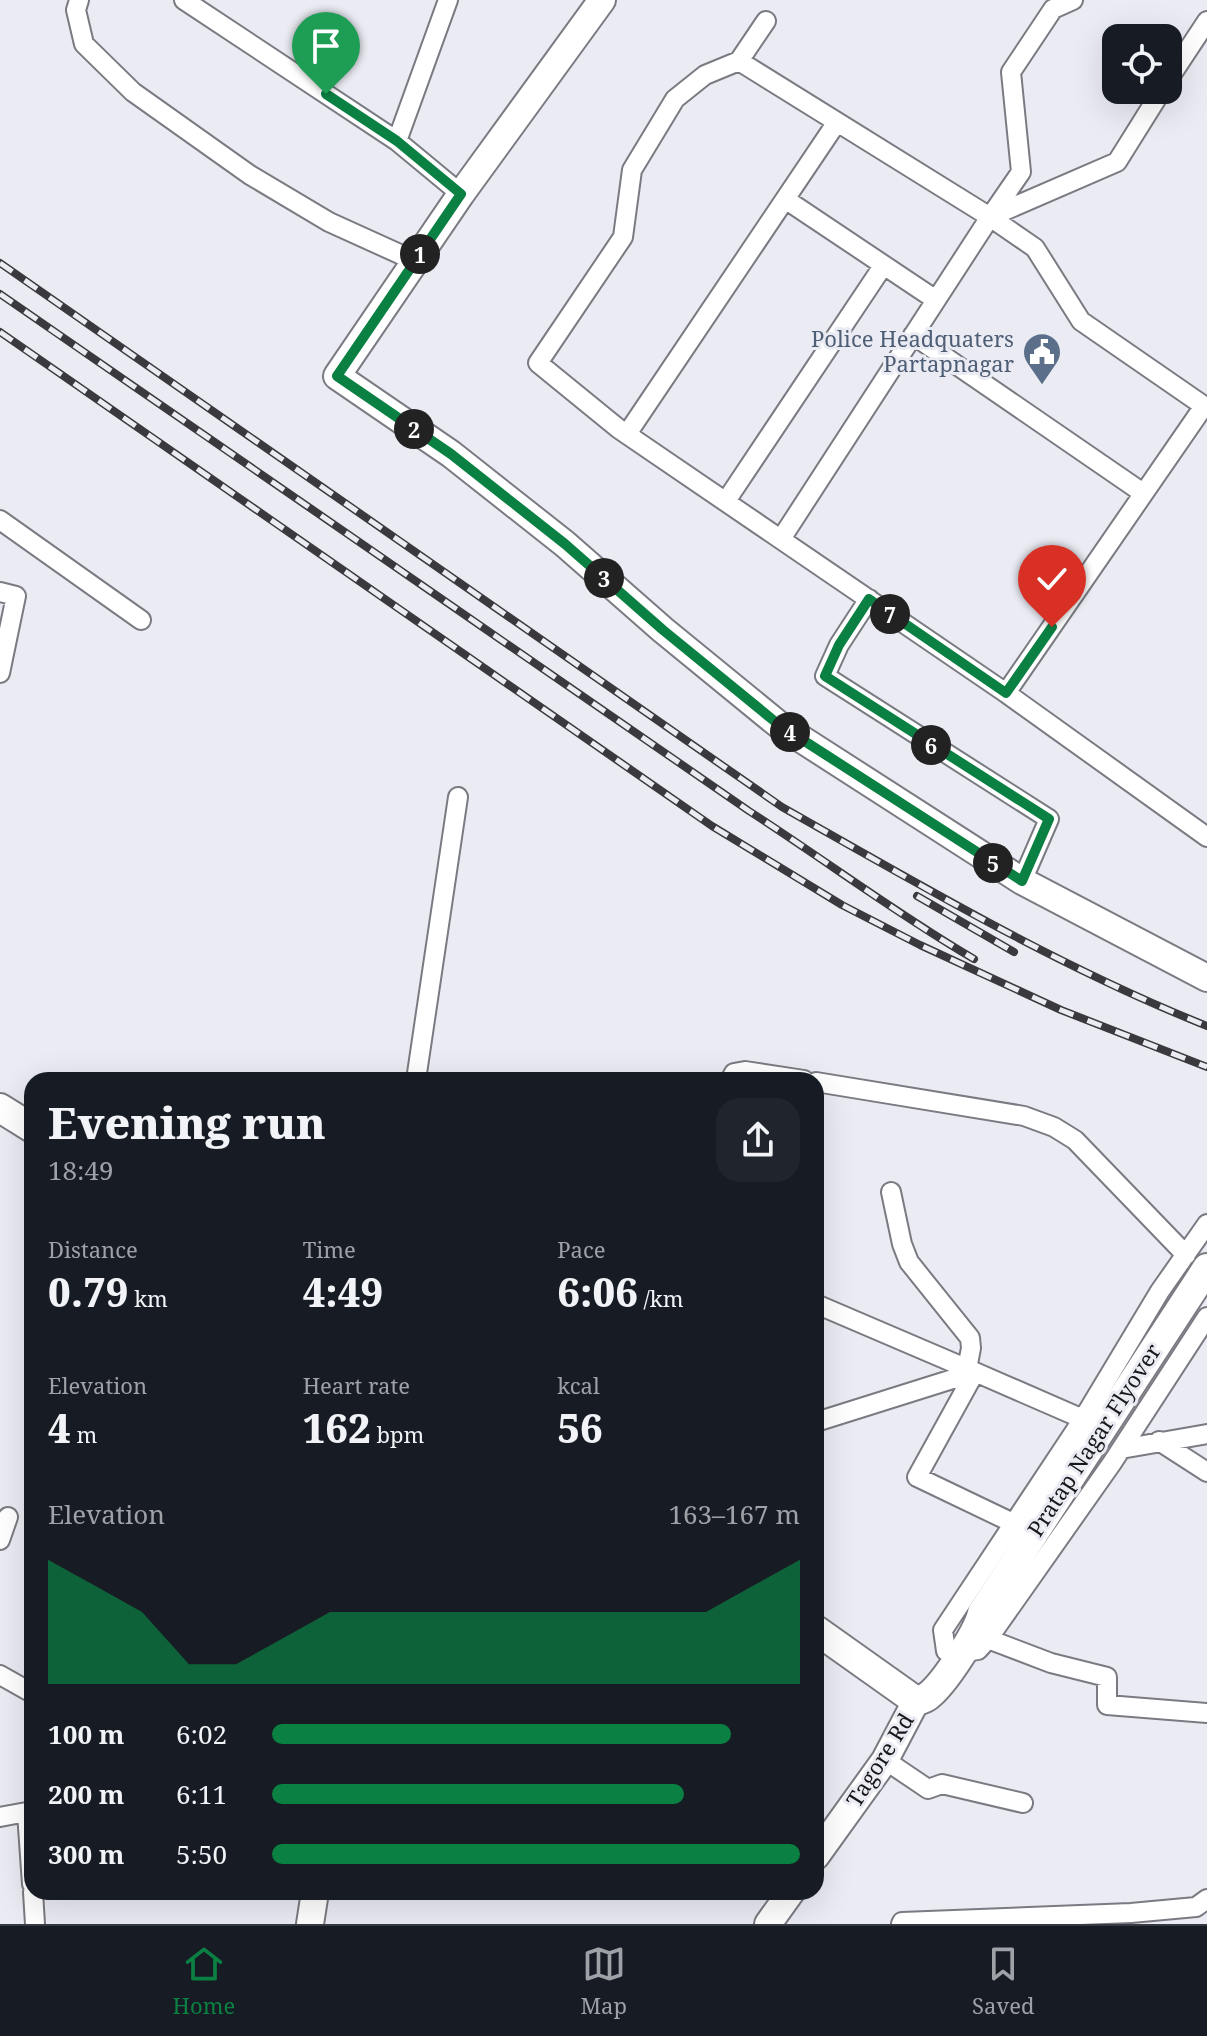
<!DOCTYPE html>
<html lang="en">
<head>
<meta charset="utf-8">
<style>
	body { margin:0; font-family:"Noto Serif",serif; background:#20242c; color:#f1f3f6; height:100vh; display:flex; flex-direction:column; font-size:30px; white-space:nowrap }
	* { box-sizing:border-box; margin:0 }
	p { font-size:26px; color:#9ea1a6 }
	.icon { flex:none; width:44px; height:44px; fill:none; stroke:currentColor; stroke-width:2; stroke-linecap:round; stroke-linejoin:round }
	.map { position:relative; flex:1; overflow:hidden }
	.side { position:absolute; left:24px; top:1072px; width:800px; height:828px; display:flex; flex-direction:column; background:#171b24; border-radius:24px; box-shadow:0 8px 32px #0002 }
	.side>* { flex:none }
	.fabs { position:absolute; left:1102px; top:24px; display:grid; gap:16px }
	.fabs a { display:grid; place-items:center; width:80px; height:80px; border-radius:16px; background:#171b24; box-shadow:0 8px 32px #0002; font-size:40px }
	.pin { position:absolute; display:grid; place-items:center; width:68px; height:68px; color:#fff; margin:-82px -34px; border-radius:50% 50% 50% 0; rotate:-45deg; box-shadow:0 0 8px #0007 }
	.pin .icon { rotate:45deg }
	.km { position:absolute; width:40px; height:40px; margin:-20px; border-radius:50%; background:#222; color:#fff; font-size:22px; line-height:40px; text-align:center }
	.round { display:grid; place-items:center; flex:none; width:84px; height:84px; border-radius:24px; background:#20242c }
	.summary { display:flex; align-items:center; justify-content:space-between; height:136px; padding:0 24px }
	h1 { font-size:44px; font-weight:800; line-height:60px }
	.stats { display:grid; grid-template-columns:repeat(3,1fr); gap:12px; height:136px; padding:8px 24px }
	.stats div { display:grid; align-content:center }
	.stats b { font-size:40px; font-weight:800 }
	.stats small { font-size:22px; font-weight:400 }
	.stats p { font-size:22px }
	.chart { height:224px; padding:16px 24px }
	.chart p { display:flex; justify-content:space-between }
	.chart svg { width:100%; height:144px; margin-top:8px; fill:#0b8043; opacity:.7 }
	ul { padding:0 24px; list-style:none; font-size:26px }
	li { display:grid; grid-template-columns:128px 96px 1fr; align-items:center; height:60px }
	li i { height:20px; border-radius:10px; background:#0b8043 }
	.tabs { display:flex; justify-content:space-around; align-items:center; height:112px; border-top:2px solid #363941; background:#171b24; font-size:22px; color:#9ea1a6 }
	.tabs a { display:grid; justify-items:center; gap:4px }
	.tabs .selected { color:#0b8043 }
	.map>svg:first-child { display:block }
	.lines { fill:none; stroke-linecap:round; stroke-linejoin:round }
	.street-casing { stroke:#7a7a82; stroke-width:22 }
	.secondary-casing { stroke:#7a7a82; stroke-width:30 }
	.primary-casing { stroke:#7a7a82; stroke-width:32 }
	.street { stroke:#fff; stroke-width:18 }
	.secondary { stroke:#fff; stroke-width:26 }
	.primary { stroke:#fff; stroke-width:28 }
	.rail-casing { stroke:#3a3a3e; stroke-width:8 }
	.rail { stroke:#ebebf4; stroke-width:5; stroke-dasharray:15; stroke-linecap:butt }
	.route-casing { stroke:#fff; stroke-width:16 }
	.route { stroke:#0b8043; stroke-width:10 }
	.labels { text-anchor:middle; stroke-width:6; stroke-linejoin:round; paint-order:stroke }
	.service-label { font-size:22px; fill:#4e5e75; stroke:#ebebf4; text-anchor:end }
	.street-label { font-size:22px; fill:#18181b; stroke:#ebebf4 }
</style>
</head>
<body>
<div class="map">
<svg width="1207" height="1924" viewBox="0 0 1207 1924">
	<rect width="100%" height="100%" fill="#ebebf4"/>
	<g class="lines">
		<g class="street-casing">
			<path id="street" d="M79,0L76,10L84,44L133,92L250,175L329,222L415,261
				M184,0L397,141L461,194
				M739,61L766,21
				M1168,80L1207,21
				M397,141L448,0
				M785,199L936,300
				M990,217L1021,172L1011,72L1053,9L1073,0
				M913,335L1143,493
				M1207,408L1081,321L1035,248L990,217L739,61L705,75L675,99L632,170L623,237L538,363L619,429L1006,693L1207,837
				M627,434L837,122
				M726,501L883,266
				M0,520L141,620
				M781,539L990,217L1117,162L1162,90
				M0,592L16,596L0,673
				M869,599L839,645L825,676L1049,819L1022,881
				M1006,693L1204,406
				M416,1080L458,797
				M730,1080L734,1073L745,1071L804,1080
				M816,1082L1024,1116L1054,1127L1075,1140L1186,1255
				M891,1192L902,1244L909,1262L970,1338L971,1348L967,1369
				M816,1304L975,1372L917,1477L1013,1523
				M816,1422L975,1372L1083,1419
				M1159,1441L1207,1472
				M1121,1449L1207,1434
				M0,1540L8,1517
				M988,1639L1051,1663L1107,1677V1705L1207,1713
				M946,1651L943,1630L1083,1419L1160,1291L1207,1224
				M965,1652L978,1650L988,1639L1112,1463L1207,1317
				M0,1675L32,1693
				M885,1760L928,1789L942,1784L1023,1803
				M27,1813L32,1884
				M0,1817L32,1811
				M33,1892L35,1924
				M901,1924L902,1922L1131,1913L1196,1907L1207,1899"/>
		</g>
		<g class="secondary-casing">
			<path id="secondary" d="M602,0L461,194L337,376L451,454L565,544L663,630L778,724L1022,881L1207,978
				M816,1856L885,1760L916,1701
				M310,1924L315,1892
				M768,1924L791,1892"/>
		</g>
		<g class="primary-casing">
			<path id="primary" d="M0,1108L32,1128
				M816,1630L916,1701
				M916,1701C918,1701 926,1698 928,1696C944,1684 978,1632 982,1613L1207,1268"/>
		</g>
		<use href="#street" class="street"/>
		<use href="#secondary" class="secondary"/>
		<use href="#primary" class="primary"/>
		<g class="rail-casing">
			<path id="rail" d="M0,263L782,807C920,885 1059,967 1207,1026
				M0,294L749,811C825,860 897,914 974,959
				M0,332L712,826L842,905L920,945L1061,1010L1207,1067
				M917,896L1014,952"/>
		</g>
		<use href="#rail" class="rail"/>
	</g>
	<g class="lines">
		<g class="route-casing">
			<path id="route" d="M326,94L397,141L461,194L337,376L451,454L565,544L663,630L778,724L1022,881L1049,819L825,676L839,645L869,599L1006,693L1052,627"/>
		</g>
		<use href="#route" class="route"/>
	</g>
	<defs>
		<g id="civic-pin" transform="scale(2)"><path d="M0 17L-7.5 6A9.5 9.5 0 1 1 7.5 6Z" fill="#5c6f8a" stroke="#ebebf4"/><path d="M-.6-6.5H3V-4.5H.6V-3L4-1V1h2V6H-6V1h2V-1L-.6-3ZM-1.2 2.5V6h2.4V2.5Z" fill="#fff"/></g>
	</defs>
	<g fill-rule="evenodd">
		<use href="#civic-pin" x="1042" y="352"/>
	</g>
	<g class="labels">
		<g class="service-label">
			<text x="1014" y="347">Police Headquaters<tspan x="1014" dy="25">Partapnagar</tspan></text>
		</g>
		<g class="street-label">
			<text transform="translate(1094 1440) rotate(-57)" y="8">Pratap Nagar Flyover</text>
			<text transform="translate(880 1760) rotate(-58)" y="8">Tagore Rd</text>
		</g>
	</g>
</svg>
<div class="fabs">
<a><svg class="icon" aria-label="locate" viewBox="0 0 24 24"><circle cx="12" cy="12" r="6"/><path d="M12 2v4M12 18v4M2 12h4M18 12h4"/></svg></a>
</div>
<div class="pin" style="left:326px;top:94px;background:#1e9e55"><svg class="icon" aria-label="arrive" viewBox="0 0 24 24"><path d="M6 21V4h12l-3 4 3 4H6"/></svg></div>
<div class="pin" style="left:1052px;top:627px;background:#d93025"><svg class="icon" aria-label="check" viewBox="0 0 24 24"><path d="M5 12l5 5 9-10"/></svg></div>
<b class="km" style="left:420px;top:254px">1</b>
<b class="km" style="left:414px;top:429px">2</b>
<b class="km" style="left:604px;top:578px">3</b>
<b class="km" style="left:790px;top:732px">4</b>
<b class="km" style="left:993px;top:863px">5</b>
<b class="km" style="left:931px;top:745px">6</b>
<b class="km" style="left:890px;top:614px">7</b>
<section class="side">
<div class="summary"><div><h1>Evening run</h1><p>18:49</p></div><a class="round"><svg class="icon" aria-label="share" viewBox="0 0 24 24"><path d="M12 15V3M7 8l5-5 5 5M5 13v7h14v-7"/></svg></a></div>
<div class="stats">
<div><p>Distance</p><b>0.79<small> km</small></b></div>
<div><p>Time</p><b>4:49</b></div>
<div><p>Pace</p><b>6:06<small> /km</small></b></div>
</div>
<div class="stats">
<div><p>Elevation</p><b>4<small> m</small></b></div>
<div><p>Heart rate</p><b>162<small> bpm</small></b></div>
<div><p>kcal</p><b>56</b></div>
</div>
<div class="chart"><p><span>Elevation</span>163–167 m</p>
<svg viewBox="0 0 160 44" preserveAspectRatio="none"><path d="M0 44V6L10 14L20 22L30 38L40 38L50 30L60 22L70 22L80 22L90 22L100 22L110 22L120 22L130 22L140 22L150 14L160 6V44z"/></svg>
</div>
<ul>
<li><b>100 m</b>6:02<i style="width:87%"></i></li>
<li><b>200 m</b>6:11<i style="width:78%"></i></li>
<li><b>300 m</b>5:50<i style="width:100%"></i></li>
</ul>
</section>
</div>
<nav class="tabs">
<a class="selected"><svg class="icon" aria-label="home" viewBox="0 0 24 24"><path d="M3 11l9-7 9 7M6 9v11h12V9"/></svg>Home</a>
<a><svg class="icon" aria-label="map" viewBox="0 0 24 24"><path d="M3 6l6-2 6 2 6-2v14l-6 2-6-2-6 2zM9 4v14M15 6v14"/></svg>Map</a>
<a><svg class="icon" aria-label="saved" viewBox="0 0 24 24"><path d="M7 4h10v16l-5-4-5 4z"/></svg>Saved</a>
</nav>
</body>
</html>
